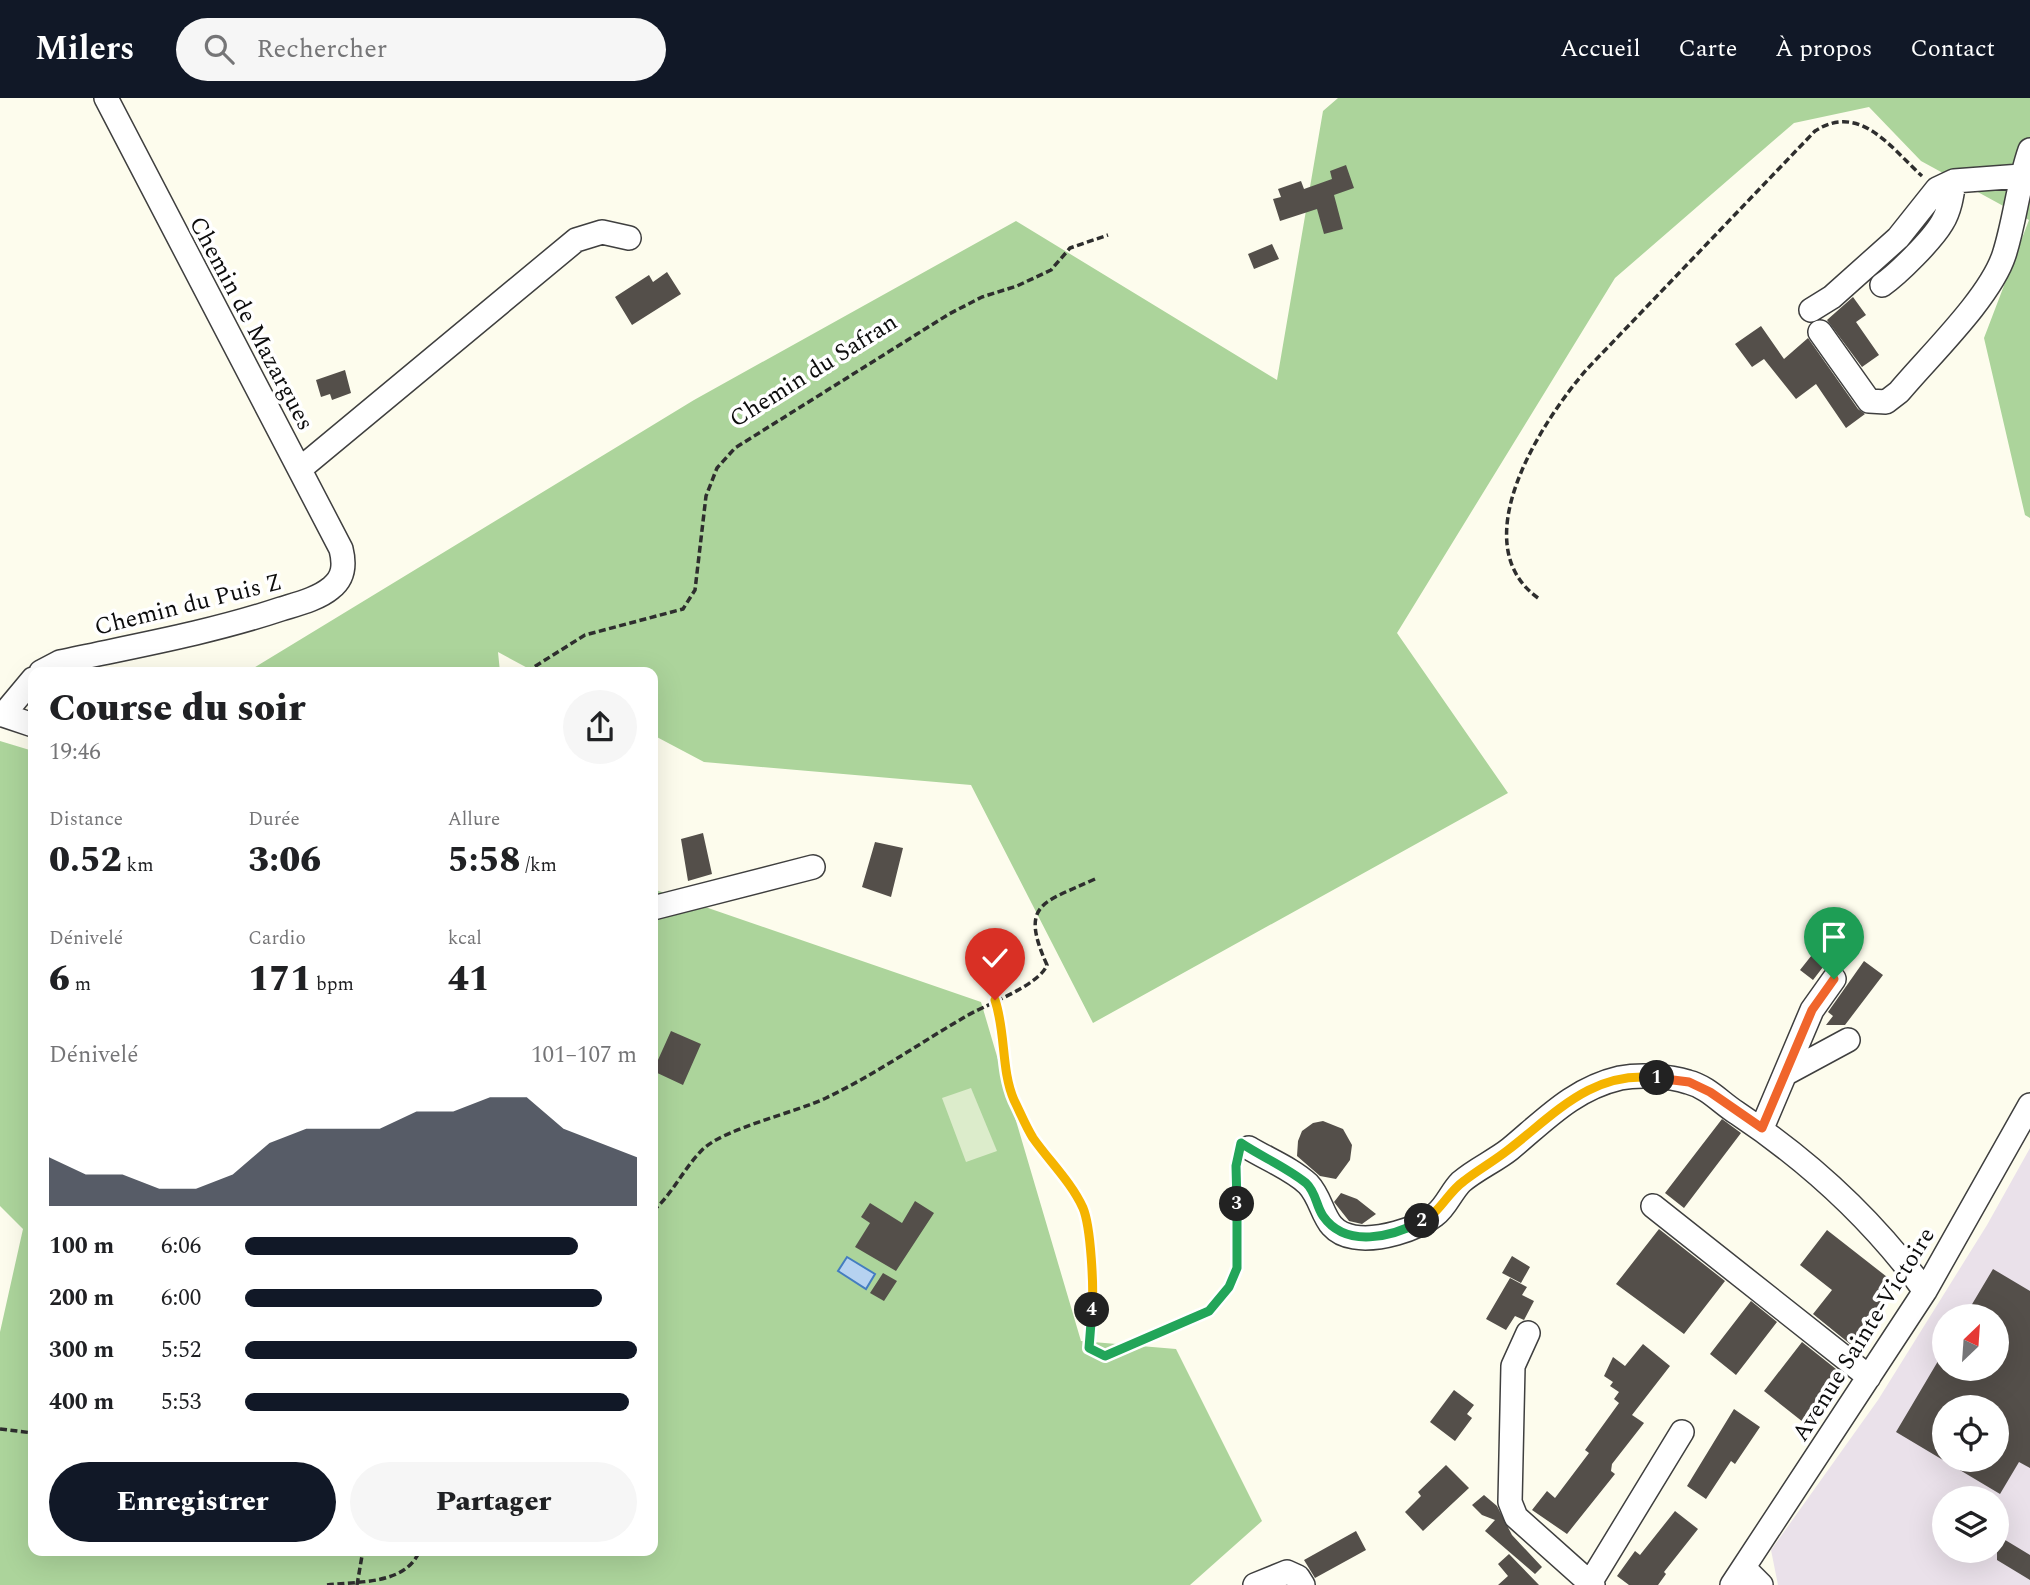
<!DOCTYPE html>
<html lang="fr">
<head>
<meta charset="utf-8">
<style>
	body { margin:0; font-family:Spectral,serif; background:#f6f6f6; color:#202124; height:100vh; display:flex; flex-direction:column; font-size:26px; white-space:nowrap }
	* { box-sizing:border-box; margin:0 }
	p { font-size:23px; color:#757577 }
	.icon { flex:none; width:38px; height:38px; fill:none; stroke:currentColor; stroke-width:2; stroke-linecap:round; stroke-linejoin:round }
	.map { position:relative; flex:1; overflow:hidden }
	.details { position:absolute; left:28px; top:569px; width:630px; height:889px; display:flex; flex-direction:column; background:#fff; border-radius:14px; box-shadow:0 7px 28px #0002 }
	.details>* { flex:none }
	.needle { width:46px; rotate:25deg }
	.tools { position:absolute; left:1932px; top:1206px; display:grid; gap:14px }
	.tools a { display:grid; place-items:center; width:77px; height:77px; border-radius:50%; background:#fff; box-shadow:0 7px 28px #0002; font-size:35px }
	.pin { position:absolute; display:grid; place-items:center; width:60px; height:60px; color:#fff; margin:-72px -30px; border-radius:50% 50% 50% 0; rotate:-45deg; box-shadow:0 0 7px #0007 }
	.pin .icon { rotate:45deg }
	.km { position:absolute; width:35px; height:35px; margin:-18px; border-radius:50%; background:#222; color:#fff; font-size:19px; line-height:35px; text-align:center }
	.round { display:grid; place-items:center; flex:none; width:74px; height:74px; border-radius:37px; background:#f6f6f6 }
	.overview { display:flex; align-items:center; justify-content:space-between; height:119px; padding:0 21px }
	h1 { font-size:38px; font-weight:800; line-height:52px }
	.figures { display:grid; grid-template-columns:repeat(3,1fr); gap:10px; height:119px; padding:7px 21px }
	.figures div { display:grid; align-content:center }
	.figures b { font-size:35px; font-weight:800 }
	.figures small { font-size:19px; font-weight:400 }
	.figures p { font-size:19px }
	.chart { height:196px; padding:14px 21px }
	.chart p { display:flex; justify-content:space-between }
	.chart svg { width:100%; height:126px; margin-top:7px; fill:#111827; opacity:.7 }
	.primary-button { display:flex; gap:14px; margin-top:auto; padding:14px 21px }
	.primary-button a { flex:1; height:80px; border-radius:42px; background:#111827; color:#fff; font-size:28px; font-weight:800; line-height:80px; text-align:center }
	.primary-button a+a { background:#f6f6f6; color:#202124 }
	ul { padding:0 21px; list-style:none; font-size:23px }
	li { display:grid; grid-template-columns:112px 84px 1fr; align-items:center; height:52px }
	li i { height:18px; border-radius:9px; background:#111827 }
	header { display:flex; align-items:center; gap:42px; box-sizing:border-box; height:98px; padding:0 35px; background:#111827; color:#fff }
	header strong { font-size:33px }
	nav { display:flex; gap:38px; margin-inline-start:auto; font-size:24px }
	.search { width:490px; height:63px; background:#f6f6f6; display:flex; align-items:center; gap:18px; box-sizing:border-box; padding:0 24px; border-radius:38px; color:#757577; font-size:26px }
	.map>svg:first-child { display:block }
	.industrial { fill:#eae1ea; fill-rule:evenodd }
	.forest { fill:#acd49b }
	.pitch { fill:#dceccb }
	.water { fill:#b6d2f0; stroke:#447dc0; stroke-width:2 }
	.building { fill:#544f4a; fill-rule:evenodd }
	.lines { fill:none; stroke-linecap:round; stroke-linejoin:round }
	.minor-casing { stroke:#3f3f3f; stroke-width:26 }
	.path { stroke:#2e2e2e; stroke-width:3.5; stroke-dasharray:7 3.5; stroke-linecap:butt }
	.minor { stroke:#fff; stroke-width:23 }
	.split-1-casing { stroke:#fff; stroke-width:14 }
	.split-2-casing { stroke:#fff; stroke-width:14 }
	.split-3-casing { stroke:#fff; stroke-width:14 }
	.split-4-casing { stroke:#fff; stroke-width:14 }
	.split-5-casing { stroke:#fff; stroke-width:14 }
	.split-1 { stroke:#f0652b; stroke-width:9 }
	.split-2 { stroke:#f5b400; stroke-width:9 }
	.split-3 { stroke:#22a559; stroke-width:9 }
	.split-4 { stroke:#22a559; stroke-width:9 }
	.split-5 { stroke:#f5b400; stroke-width:9 }
	.labels { text-anchor:middle; stroke-width:7; stroke-linejoin:round; paint-order:stroke }
	.street-label { font-size:24px; fill:#0c0c0c; stroke:#fff }
</style>
</head>
<body>
<header>
<strong>Milers</strong>
<div class="search"><svg class="icon" aria-label="search" viewBox="0 0 24 24"><circle cx="10" cy="10" r="6"/><path d="M15 15l6 6"/></svg>Rechercher</div>
<nav><a>Accueil</a><a>Carte</a><a>À propos</a><a>Contact</a></nav>
</header>
<div class="map">
<svg width="2030" height="1487" viewBox="0 0 2030 1487">
	<rect width="100%" height="100%" fill="#fdfced"/>
	<path class="industrial" d="M2030,1050V1487H1778L1771,1452L1878,1302L1987,1127ZM1944,1218H1997V1270H1944ZM1944,1309H1997V1362H1944ZM1944,1400H1997V1452H1944Z"/>
	<path class="forest" d="M1338,0H2030V420L2025,417L1984,240L2029,122L1921,63L1869,9L1794,25L1615,180L1397,535L1508,695L1093,925L971,687L704,664L653,637V574H535L498,554L500,574H247L694,302L1016,123L1277,282L1323,13Z
		M0,643L33,653V1452H653V791L981,904L1081,1243L1176,1251L1262,1423L1190,1487H0V1234L23,1131L0,1108Z"/>
	<path class="pitch" d="M971,990L997,1053L966,1064L942,1000Z"/>
	<path class="water" d="M847,1159L875,1176L866,1191L838,1173Z"/>
	<path class="building" d="M1346,67L1354,90L1334,97L1343,131L1324,136L1317,111L1280,123L1273,101L1281,99L1278,91L1301,83L1304,91L1332,81L1330,73Z
		M1272,146L1279,161L1254,171L1248,156Z
		M667,174L681,196L632,227L615,199L649,177L653,184Z
		M1853,199L1866,217L1856,224L1879,257L1862,269L1827,222Z
		M1761,228L1784,261L1808,240L1858,311L1865,316L1846,330L1816,286L1796,301L1764,261L1752,269L1735,246Z
		M345,272L351,295L332,302L330,296L321,299L316,282Z
		M703,735L712,776L688,783L681,741Z
		M875,744L903,750L891,799L862,789Z
		M1827,838L1840,847L1813,882L1800,872Z
		M1864,863L1883,877L1845,927H1826L1833,918L1828,914Z
		M671,933L701,946L683,987L653,973Z
		M1722,1021L1741,1035L1684,1110L1665,1095Z
		M1323,1023L1343,1031L1352,1047L1350,1062L1336,1081L1320,1078L1297,1058L1298,1043L1302,1033L1313,1025Z
		M1341,1095L1357,1101L1376,1116L1362,1126L1349,1123L1334,1104Z
		M915,1103L934,1115L896,1173L855,1149L870,1125L861,1119L870,1105L902,1125Z
		M1659,1131L1725,1183L1684,1236L1616,1186Z
		M1827,1132L1896,1186L1850,1246L1813,1216L1832,1192L1800,1167Z
		M1512,1158L1530,1169L1521,1185L1502,1175Z
		M1993,1171L2030,1193V1370L2019,1364L2000,1396L1896,1334L1944,1253V1270H1997V1218H1965ZM1944,1309H1997V1362H1944Z
		M883,1175L897,1183L884,1203L870,1195Z
		M1510,1180L1527,1189L1522,1197L1534,1203L1524,1222L1515,1218L1506,1232L1486,1221Z
		M1751,1203L1777,1224L1736,1277L1710,1256Z
		M1802,1244L1841,1275L1803,1324L1764,1293Z
		M1643,1246L1670,1268L1632,1317L1644,1325L1612,1366L1611,1373L1615,1376L1567,1436L1532,1412L1547,1393L1555,1400L1589,1355L1585,1352L1619,1305L1614,1301L1619,1294L1610,1288L1613,1284L1604,1278L1613,1259L1625,1268Z
		M1454,1292L1474,1307L1467,1316L1472,1320L1455,1343L1430,1324Z
		M1734,1311L1760,1329L1735,1366L1731,1363L1706,1401L1687,1388Z
		M1446,1367L1469,1390L1423,1433L1405,1414L1421,1398L1418,1394Z
		M1484,1397L1497,1408L1512,1437L1542,1469L1535,1476L1485,1433L1495,1422L1482,1417L1472,1407Z
		M1675,1413L1698,1431L1664,1474L1666,1476L1658,1487H1629L1617,1478L1635,1453L1640,1457Z
		M1356,1433L1366,1452L1315,1480L1304,1462Z
		M1997,1437L2030,1457V1482L1997,1462Z
		M1509,1456L1539,1487H1498L1508,1478L1498,1466Z"/>
	<g class="lines">
		<g class="minor-casing">
			<path id="minor" d="M1882,187C1898,176 1932,142 1942,125C1950,112 1952,97 1954,83
				M1811,212L1832,199L1898,140L1937,91L1954,83L2021,78
				M1820,234L1869,303L1886,304L1899,294C1929,258 1990,200 2004,157C2015,123 2018,86 2030,52
				M300,371L576,142L602,134L629,140
				M41,574L60,564C134,548 209,535 281,511C297,506 318,501 331,490C344,480 345,467 341,451L106,0
				M0,616L33,627
				M3,617L33,581
				M653,810L813,769
				M1785,976L1848,942
				M1762,1030L1812,912L1834,881
				M1249,1050C1267,1061 1292,1071 1308,1086C1326,1105 1321,1134 1354,1139C1378,1143 1416,1132 1435,1117C1446,1109 1451,1094 1461,1084C1476,1071 1495,1063 1510,1051C1545,1022 1573,991 1620,980C1640,976 1669,978 1688,984C1708,989 1721,1005 1737,1015C1809,1063 1874,1123 1925,1193
				M1653,1108L1869,1279
				M1528,1235L1513,1268L1510,1404L1516,1419L1590,1485
				M1744,1470L1761,1487
				M1255,1487L1287,1474L1298,1479L1303,1487
				M1593,1487L1590,1485L1682,1334
				M1732,1487L1925,1193L2030,1007"/>
		</g>
		<path class="path" d="M1538,500C1462,445 1542,323 1587,271L1815,33C1860,4 1891,50 1922,78
			M526,574L585,537L683,511L695,492L706,398L717,370L735,350L949,216L982,199L1017,188L1051,172L1070,150L1108,137
			M995,902C1005,935 1001,972 1014,1002C1030,1038 1051,1056 1070,1087C1099,1133 1093,1197 1089,1249L1105,1258L1209,1213L1229,1189L1237,1170L1239,1145L1236,1065
			M653,1113C673,1095 684,1070 703,1051C726,1030 794,1015 826,1000C874,977 917,947 963,920C984,907 1039,888 1047,867C1019,805 1043,805 1095,781
			M0,1331L33,1335
			M327,1487C360,1483 406,1487 420,1452
			M357,1487L363,1452"/>
		<use href="#minor" class="minor"/>
	</g>
	<g class="lines">
		<g class="split-1-casing">
			<path id="split-1" d="M1657,980L1689,984L1710,994L1762,1030L1812,912L1834,881"/>
		</g>
		<g class="split-2-casing">
			<path id="split-2" d="M1422,1123C1441,1114 1447,1095 1464,1083C1478,1072 1494,1063 1508,1052C1555,1016 1592,972 1657,980"/>
		</g>
		<g class="split-3-casing">
			<path id="split-3" d="M1237,1106L1236,1068L1241,1045C1262,1059 1286,1069 1306,1085C1316,1094 1316,1108 1323,1118C1346,1151 1392,1139 1422,1123"/>
		</g>
		<g class="split-4-casing">
			<path id="split-4" d="M1092,1212L1089,1250L1105,1258L1209,1213L1229,1189L1237,1170V1106"/>
		</g>
		<g class="split-5-casing">
			<path id="split-5" d="M995,902C1006,935 1001,972 1014,1002C1020,1014 1026,1029 1033,1040C1050,1064 1071,1084 1083,1110C1091,1129 1094,1191 1092,1212"/>
		</g>
		<use href="#split-1" class="split-1"/>
		<use href="#split-2" class="split-2"/>
		<use href="#split-3" class="split-3"/>
		<use href="#split-4" class="split-4"/>
		<use href="#split-5" class="split-5"/>
	</g>
	<g class="labels">
		<g class="street-label">
			<text transform="translate(252 225) rotate(62)" y="8">Chemin de Mazargues</text>
			<text transform="translate(813 272) rotate(-32)" y="8">Chemin du Safran</text>
			<text transform="translate(188 506) rotate(-14)" y="8">Chemin du Puis Z</text>
			<text transform="translate(1863 1236) rotate(-58)" y="8">Avenue Sainte-Victoire</text>
		</g>
	</g>
</svg>
<div class="tools">
<a><svg class="needle" viewBox="-14 -14 28 28"><path d="M0-13l5 13h-10z" fill="#e53935"/><path d="M0 13l5-13h-10z" fill="#757577"/></svg></a>
<a><svg class="icon" aria-label="locate" viewBox="0 0 24 24"><circle cx="12" cy="12" r="6"/><path d="M12 2v4M12 18v4M2 12h4M18 12h4"/></svg></a>
<a><svg class="icon" aria-label="layers" viewBox="0 0 24 24"><path d="M12 4l9 5-9 5-9-5zM3 14l9 5 9-5"/></svg></a>
</div>
<div class="pin" style="left:1834px;top:881px;background:#1e9e55"><svg class="icon" aria-label="arrive" viewBox="0 0 24 24"><path d="M6 21V4h12l-3 4 3 4H6"/></svg></div>
<div class="pin" style="left:995px;top:902px;background:#d93025"><svg class="icon" aria-label="check" viewBox="0 0 24 24"><path d="M5 12l5 5 9-10"/></svg></div>
<b class="km" style="left:1657px;top:980px">1</b>
<b class="km" style="left:1422px;top:1123px">2</b>
<b class="km" style="left:1237px;top:1106px">3</b>
<b class="km" style="left:1092px;top:1212px">4</b>
<section class="details">
<div class="overview"><div><h1>Course du soir</h1><p>19:46</p></div><a class="round"><svg class="icon" aria-label="share" viewBox="0 0 24 24"><path d="M12 15V3M7 8l5-5 5 5M5 13v7h14v-7"/></svg></a></div>
<div class="figures">
<div><p>Distance</p><b>0.52<small> km</small></b></div>
<div><p>Durée</p><b>3:06</b></div>
<div><p>Allure</p><b>5:58<small> /km</small></b></div>
</div>
<div class="figures">
<div><p>Dénivelé</p><b>6<small> m</small></b></div>
<div><p>Cardio</p><b>171<small> bpm</small></b></div>
<div><p>kcal</p><b>41</b></div>
</div>
<div class="chart"><p><span>Dénivelé</span>101–107 m</p>
<svg viewBox="0 0 160 44" preserveAspectRatio="none"><path d="M0 44V27L10 33L20 33L30 38L40 38L50 33L60 22L70 17L80 17L90 17L100 11L110 11L120 6L130 6L140 17L150 22L160 27V44z"/></svg>
</div>
<ul>
<li><b>100 m</b>6:06<i style="width:85%"></i></li>
<li><b>200 m</b>6:00<i style="width:91%"></i></li>
<li><b>300 m</b>5:52<i style="width:100%"></i></li>
<li><b>400 m</b>5:53<i style="width:98%"></i></li>
</ul>
<div class="primary-button"><a>Enregistrer</a><a>Partager</a></div>
</section>
</div>
</body>
</html>
